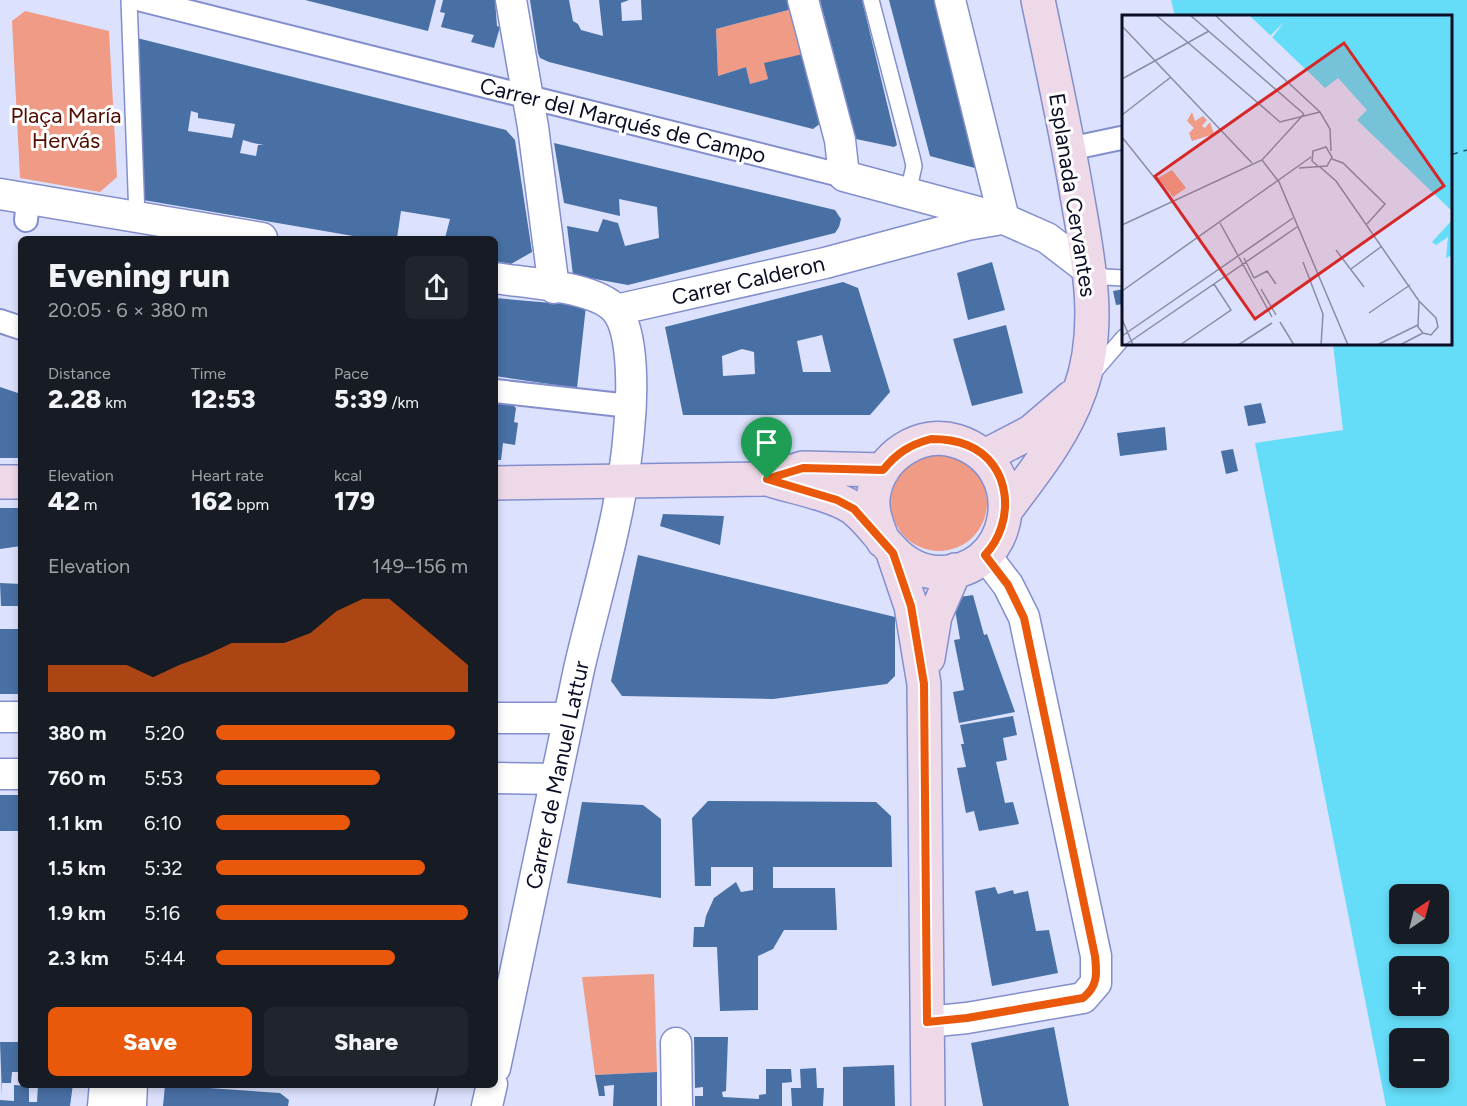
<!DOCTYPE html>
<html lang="en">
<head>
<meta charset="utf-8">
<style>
	body { margin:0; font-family:Figtree,sans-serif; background:#20242c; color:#f1f3f6; height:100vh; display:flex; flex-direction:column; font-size:22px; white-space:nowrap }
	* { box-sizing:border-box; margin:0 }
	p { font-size:20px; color:#9ea1a6 }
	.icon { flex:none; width:33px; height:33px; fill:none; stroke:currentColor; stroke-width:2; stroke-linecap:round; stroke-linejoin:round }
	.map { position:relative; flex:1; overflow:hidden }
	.drawer { position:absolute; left:18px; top:236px; width:480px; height:852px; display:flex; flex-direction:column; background:#171b24; border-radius:9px; box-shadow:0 3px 9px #0003 }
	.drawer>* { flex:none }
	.needle { width:39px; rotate:35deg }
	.controls { position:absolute; left:1389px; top:884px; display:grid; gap:12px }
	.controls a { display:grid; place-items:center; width:60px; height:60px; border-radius:9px; background:#171b24; box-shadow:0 3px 9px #0003; font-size:30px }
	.pin { position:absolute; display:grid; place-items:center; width:51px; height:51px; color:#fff; margin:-62px -26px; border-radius:50% 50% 50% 0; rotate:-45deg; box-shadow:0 0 6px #0007 }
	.pin .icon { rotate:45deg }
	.round { display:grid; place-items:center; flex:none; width:63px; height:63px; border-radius:9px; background:#20242c }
	.headline { display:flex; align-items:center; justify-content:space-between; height:102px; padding:0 30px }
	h1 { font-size:33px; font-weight:800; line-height:45px }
	.metrics { display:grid; grid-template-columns:repeat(3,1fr); gap:9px; height:102px; padding:6px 30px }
	.metrics div { display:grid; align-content:center }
	.metrics b { font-size:26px; font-weight:800 }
	.metrics small { font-size:16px; font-weight:400 }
	.metrics p { font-size:16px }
	.chart { height:168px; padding:12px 30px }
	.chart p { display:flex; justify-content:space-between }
	.chart svg { width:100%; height:108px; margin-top:6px; fill:#ea580c; opacity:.7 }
	.cta { display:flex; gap:12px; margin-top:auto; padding:12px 30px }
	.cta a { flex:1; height:69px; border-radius:9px; background:#ea580c; color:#fff; font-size:24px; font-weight:800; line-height:69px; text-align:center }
	.cta a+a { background:#20242c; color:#f1f3f6 }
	ul { padding:0 30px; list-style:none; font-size:20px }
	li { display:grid; grid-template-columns:96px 72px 1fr; align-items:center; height:45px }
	li i { height:15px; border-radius:8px; background:#ea580c }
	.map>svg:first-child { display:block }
	.green { fill:#f09b85 }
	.water { fill:#65ddf8; fill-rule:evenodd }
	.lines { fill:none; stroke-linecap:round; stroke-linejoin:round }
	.ferry { stroke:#125866; stroke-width:1.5; stroke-dasharray:8 6; stroke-linecap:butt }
	.building { fill:#4870a5; fill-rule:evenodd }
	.service-casing { stroke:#838ecd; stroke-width:18 }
	.pedestrian-casing { stroke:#838ecd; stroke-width:26 }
	.minor-casing { stroke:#838ecd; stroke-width:33 }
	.secondary-casing { stroke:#838ecd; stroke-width:36 }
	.service { stroke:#fff; stroke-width:15 }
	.pedestrian { stroke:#fff; stroke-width:22 }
	.minor { stroke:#fff; stroke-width:30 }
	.secondary { stroke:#eed9e9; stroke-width:33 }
	.tram { stroke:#797e97; stroke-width:1.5 }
	.route-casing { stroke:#fff; stroke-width:12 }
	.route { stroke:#ea580c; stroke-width:8 }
	.labels { text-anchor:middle; stroke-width:6; stroke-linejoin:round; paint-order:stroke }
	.park-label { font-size:22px; fill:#520d00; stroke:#fff }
	.street-label { font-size:22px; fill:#0b0e25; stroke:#fff }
	.inset-river { fill:none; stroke:#65ddf8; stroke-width:3 }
	.inset-road { fill:none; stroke:#888da7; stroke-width:1.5 }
	.view { fill:#d62828; fill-opacity:0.15; stroke:#d62828; stroke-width:3 }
	.inset-edge { fill:none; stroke:#0b0e25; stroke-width:3 }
</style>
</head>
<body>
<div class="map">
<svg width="1467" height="1106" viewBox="0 0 1467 1106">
	<rect width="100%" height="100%" fill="#dce2fd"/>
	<path class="green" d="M792,9L803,54L765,64L768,79L750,84L746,67L718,76L716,29Z
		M25,11L109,31L117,177L100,192L20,178L12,21Z
		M891 503a48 48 0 1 1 96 0a48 48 0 1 1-96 0Z
		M654,974L657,1072L595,1075L582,977Z"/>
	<path class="water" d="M1171,0H1467V1106H1386L1255,443L1343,430L1333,344H1450V16H1175ZM1400,894H1438V933H1400ZM1400,966H1438V1005H1400ZM1400,1038H1438V1077H1400Z"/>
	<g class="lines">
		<path class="ferry" d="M1450,155L1467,150"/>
	</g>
	<path class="building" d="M305,0H436L428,31Z
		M443,0H495L497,26L500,27L494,48L471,42L474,35L441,27L445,13L440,12Z
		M530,0H569L573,21L578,24L581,30L603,36L599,0H629L621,3L622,21L642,20L641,0H789L792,9L716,29L718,76L746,67L750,84L768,79L764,63L803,54L821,123L813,129L549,62L540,58L538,53Z
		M820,0H862L897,145L894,147L856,139Z
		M889,0H941L986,171L930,156Z
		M137,38L506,130L515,140L532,252L511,264L495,261V238H445L450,219L401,211L397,238H365L143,200ZM191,111L198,113V118L235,124L232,138L188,131ZM243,140L253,143L264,145H258L256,156L240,153Z
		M554,143L835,210L841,219L839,227L835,233L628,285L573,275L567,226L598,232L603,219L618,223L625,246L659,238L657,207L619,199L620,216L564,203Z
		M992,262L1005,310L968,320L957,273Z
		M843,282L858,288L890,392L870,415H683L665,327ZM822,335L831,372H803L797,341ZM742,349L754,352L755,374L723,376L722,356Z
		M1124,289V304L1116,305L1113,291Z
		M495,298L586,306L577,388L495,376Z
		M1006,325L1023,393L972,406L953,339Z
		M0,387L21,394V458H0Z
		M495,403L513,405L516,408L514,422L518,423L515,445L503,443L501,460H495Z
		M1261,403L1266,423L1248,426L1244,406Z
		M1165,427L1167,450L1120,456L1117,433Z
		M1233,449L1238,471L1226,474L1221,451Z
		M0,508H21V546L0,549Z
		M663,514L724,516L720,545L660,526Z
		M638,555L895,617V676L887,684L773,699L622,696L611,681Z
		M0,583L21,584V606H1Z
		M973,595L984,635L987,634L1015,712L959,723L953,692L964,690L954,640L960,639L953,598Z
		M0,629H21V694H0Z
		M1013,716L1017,735L1003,738L1007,760L996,762L1005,803L1013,802L1019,824L979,831L974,811L966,813L957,768L966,767L961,744H964L960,725Z
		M0,795H21V831H0Z
		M708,801L876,802L891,816L892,867H773V888H835L837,930H784L773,949L758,956V1010L720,1011L717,947H693L694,927H704L706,916L714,898L736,882L741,892L753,890V867H711V886H695L692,818Z
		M582,802L643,805L661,819V898L567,883Z
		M995,887L998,894L1013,890L1014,894L1028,891L1036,931L1049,930L1058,973L992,986L975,891Z
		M1054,1027L1069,1106H983L971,1043Z
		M694,1037H728L726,1091L722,1092L723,1097L759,1099V1095L766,1094V1069H791L792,1082L782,1083V1106H695V1096H703V1087L695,1088Z
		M0,1042H21V1072H12L11,1083H2V1096Z
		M894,1065L895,1106H843V1067Z
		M816,1068L817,1088H824L823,1106H792L791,1088H801L800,1069Z
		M657,1072V1106H613L614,1085L604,1086L605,1096H599L595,1075Z
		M38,1084H73L70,1106H0V1100L14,1101V1085L29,1086V1102H37Z
		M165,1085L280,1093L289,1100L288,1106H163Z"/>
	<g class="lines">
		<g class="service-casing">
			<path id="service" d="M129,0L137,217
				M871,0L912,157L914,166L908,193
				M1090,271L1105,277L1124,278
				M1093,373L1124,337"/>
		</g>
		<g class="pedestrian-casing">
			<path id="pedestrian" d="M142,0L844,176
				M1083,146L1121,138
				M26,220L28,199
				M0,321L21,328
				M495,391L630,406"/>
		</g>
		<g class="minor-casing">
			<path id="minor" d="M511,0L533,127L554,288
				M803,0L840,140L844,176L1004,219L1047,238L1090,271
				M950,0L1004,219
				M0,194L262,238
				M495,278C526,283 595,286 616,310C635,333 632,401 629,430C623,511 597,591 579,669C550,802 522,935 495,1068
				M616,310L825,263L967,225L996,220
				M0,717H21
				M495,718H568
				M0,774H21
				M495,778L555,779
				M927,1022L967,1018L1083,998L1096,983V956L1024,617L1008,585L985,555
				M676,1043L677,1106
				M103,1106L105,1084
				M131,1106L132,1084
				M487,1106L492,1084"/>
		</g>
		<g class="secondary-casing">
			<path id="secondary" d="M985,456L1031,432L1072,397
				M767,479C792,487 832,494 853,508C881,529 893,567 932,572C1014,581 1034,465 956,441C920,430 881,456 874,492C870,509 877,525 883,541
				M0,482H21
				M495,483L767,479L803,468L883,470
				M1006,510C1035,471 1064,436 1080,390C1102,329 1089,263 1078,201C1067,134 1052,67 1038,0
				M893,553L911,606L924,684L928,1106
				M928,658L935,616L955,570"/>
		</g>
		<use href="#service" class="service"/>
		<use href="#pedestrian" class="pedestrian"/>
		<use href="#minor" class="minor"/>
		<use href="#secondary" class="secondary"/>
		<path class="tram" d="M434,1106L439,1084"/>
	</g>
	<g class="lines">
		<g class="route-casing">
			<path id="route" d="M931,439C943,439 955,440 967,445C1012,463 1016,522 985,555L1008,585L1024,618L1095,956C1097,974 1098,986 1083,998L967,1018L927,1022L924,684L911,606L893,553L854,509L837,500L767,479L803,468L883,470C897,453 909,445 931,439Z"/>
		</g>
		<use href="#route" class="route"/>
	</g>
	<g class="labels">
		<g class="park-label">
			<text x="66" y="123">Plaça María<tspan x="66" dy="25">Hervás</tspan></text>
		</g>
		<g class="street-label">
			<text transform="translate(623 120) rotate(14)" y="8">Carrer del Marqués de Campo</text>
			<text transform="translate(1073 195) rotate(81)" y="8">Esplanada Cervantes</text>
			<text transform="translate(748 280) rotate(-13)" y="8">Carrer Calderon</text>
			<text transform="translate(557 775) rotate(-78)" y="8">Carrer de Manuel Lattur</text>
		</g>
	</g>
	<g transform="translate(1122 15)">
		<rect width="330" height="330" fill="#dce2fd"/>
		<path d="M70,97L73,106L81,101L85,105L80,111L83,113L88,107L92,119L70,126L67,118L72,113L65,106ZM50,155L64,173L51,182L36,163Z" fill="#f09b85"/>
		<path d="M127,0H330V196L235,105L245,95L216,63L203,73ZM330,205V240L324,243L326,222L314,230L310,227Z" fill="#65ddf8"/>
		<path d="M162,7L150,23L198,68L196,70L146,23Z" fill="#dce2fd"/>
		<path class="inset-river" d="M286,0L330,36M299,0L330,25M316,0L330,12M222,59L263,24L284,22L303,28L330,49"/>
		<path class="inset-road" d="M34,0L158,107L198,97M68,0L182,99M93,0L198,97L208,114L209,136M0,11L130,148M0,64L87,16M0,100L49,62M0,122L51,186M210,144L221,148L263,189L245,209M140,145L157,167L226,330M198,152L214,166L297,286L314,303L316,312L309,320L301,318L296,312L297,286M177,153L205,151L210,142L204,132L191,136L190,146L196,151M98,208L150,302M0,210L140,145L182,99M214,235L242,272M122,243L132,263M181,247L201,299L199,330M229,254L260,231M132,263L145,256L154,269M139,274L154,300M0,276L189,142M247,298L288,270M0,304L11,330M158,307L172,330M0,321L171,203M3,330L175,212M58,330L109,295L92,269M116,330L150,308M255,330L296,310M278,330L301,318"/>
		<path class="view" d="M222,28L322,171L133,304L33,161Z"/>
		<rect width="330" height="330" class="inset-edge"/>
	</g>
</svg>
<div class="controls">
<a><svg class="needle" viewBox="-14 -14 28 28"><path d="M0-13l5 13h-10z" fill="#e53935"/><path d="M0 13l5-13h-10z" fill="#9ea1a6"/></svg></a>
<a>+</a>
<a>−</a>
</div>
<div class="pin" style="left:767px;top:479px;background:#1e9e55"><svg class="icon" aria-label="arrive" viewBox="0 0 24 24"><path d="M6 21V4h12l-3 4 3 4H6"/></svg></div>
<section class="drawer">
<div class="headline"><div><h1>Evening run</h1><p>20:05 · 6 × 380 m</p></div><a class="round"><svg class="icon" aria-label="share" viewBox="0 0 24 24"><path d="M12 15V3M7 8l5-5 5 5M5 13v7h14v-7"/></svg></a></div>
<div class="metrics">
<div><p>Distance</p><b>2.28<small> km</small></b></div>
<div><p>Time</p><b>12:53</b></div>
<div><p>Pace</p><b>5:39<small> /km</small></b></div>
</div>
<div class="metrics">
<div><p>Elevation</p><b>42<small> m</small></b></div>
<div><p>Heart rate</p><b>162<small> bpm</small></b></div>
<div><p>kcal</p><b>179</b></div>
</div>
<div class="chart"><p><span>Elevation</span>149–156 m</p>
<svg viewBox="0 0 160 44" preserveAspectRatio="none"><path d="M0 44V33L10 33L20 33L30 33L40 38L50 33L60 29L70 24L80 24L90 24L100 20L110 11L120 6L130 6L140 15L150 24L160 33V44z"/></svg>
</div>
<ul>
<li><b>380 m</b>5:20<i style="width:95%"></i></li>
<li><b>760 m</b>5:53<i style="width:65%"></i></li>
<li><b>1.1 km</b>6:10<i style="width:53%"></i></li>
<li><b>1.5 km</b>5:32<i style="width:83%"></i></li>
<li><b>1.9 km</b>5:16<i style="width:100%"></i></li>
<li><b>2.3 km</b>5:44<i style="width:71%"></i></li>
</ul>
<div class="cta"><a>Save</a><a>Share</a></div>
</section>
</div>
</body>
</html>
